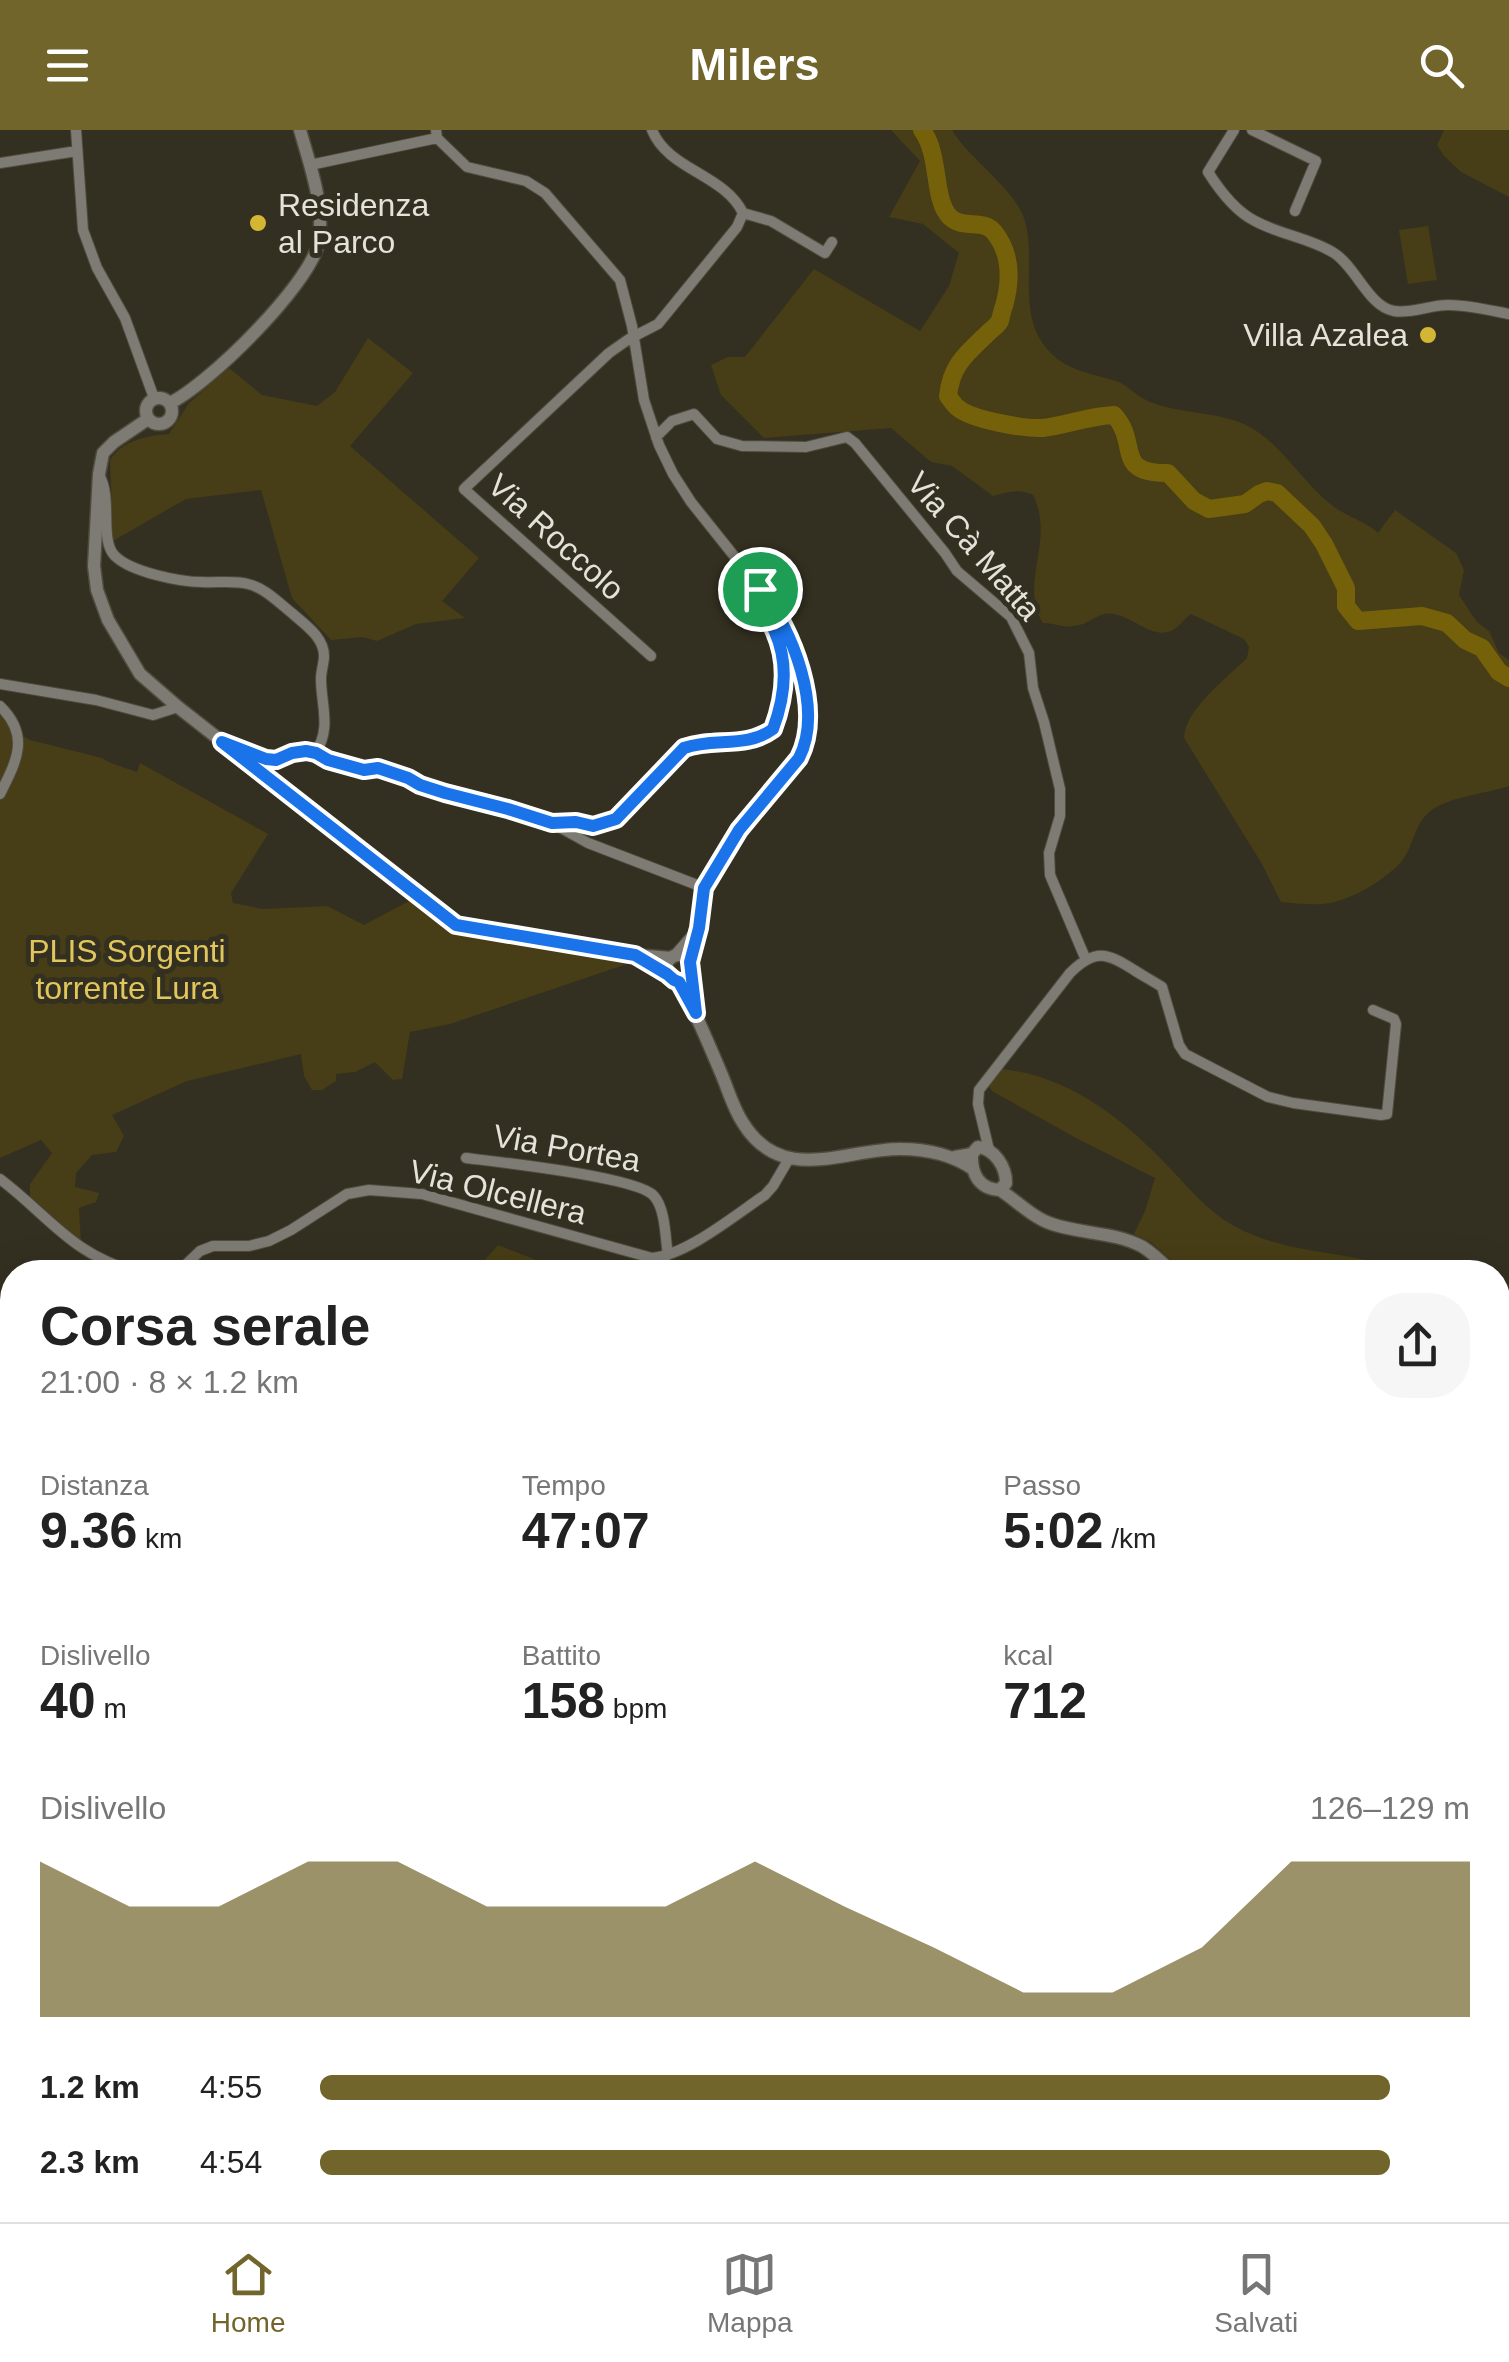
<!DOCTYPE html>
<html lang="it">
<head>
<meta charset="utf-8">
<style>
	body { margin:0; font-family:Helvetica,sans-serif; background:#f6f6f6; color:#222; height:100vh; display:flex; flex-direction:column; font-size:38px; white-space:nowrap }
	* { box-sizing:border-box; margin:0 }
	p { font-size:32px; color:#767676 }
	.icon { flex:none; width:55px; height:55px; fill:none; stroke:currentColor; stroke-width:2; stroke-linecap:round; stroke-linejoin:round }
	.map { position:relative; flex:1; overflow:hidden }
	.details { position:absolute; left:0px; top:1130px; width:1510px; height:962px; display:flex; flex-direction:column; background:#fff; border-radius:40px 40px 0 0; box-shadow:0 10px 40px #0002 }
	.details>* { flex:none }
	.pin { position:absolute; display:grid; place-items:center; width:85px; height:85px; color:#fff; margin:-42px; border:5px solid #fff; border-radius:50%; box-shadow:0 2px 10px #0007 }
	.round { display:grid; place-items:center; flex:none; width:105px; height:105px; border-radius:40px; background:#f6f6f6 }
	.headline { display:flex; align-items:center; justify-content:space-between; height:170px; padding:0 40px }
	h1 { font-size:55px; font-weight:600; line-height:75px }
	.stats { display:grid; grid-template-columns:repeat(3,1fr); gap:15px; height:170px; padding:10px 40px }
	.stats div { display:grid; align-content:center }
	.stats b { font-size:50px; font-weight:600 }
	.stats small { font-size:28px; font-weight:400 }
	.stats p { font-size:28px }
	.chart { height:280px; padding:20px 40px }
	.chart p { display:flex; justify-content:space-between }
	.chart svg { width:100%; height:180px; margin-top:10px; fill:#72652b; opacity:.7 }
	ul { padding:0 40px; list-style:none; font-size:32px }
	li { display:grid; grid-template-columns:160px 120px 1fr; align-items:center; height:75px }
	li i { height:25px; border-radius:12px; background:#72652b }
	header { display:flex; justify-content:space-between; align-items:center; height:130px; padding:0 40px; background:#72652b; color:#fff; font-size:45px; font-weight:600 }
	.tab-bar { display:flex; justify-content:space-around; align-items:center; height:140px; border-top:2px solid #e0e0e0; background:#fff; font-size:28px; color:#767676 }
	.tab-bar a { display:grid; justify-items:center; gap:5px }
	.tab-bar .active { color:#72652b }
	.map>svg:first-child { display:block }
	.green { fill:#473d16 }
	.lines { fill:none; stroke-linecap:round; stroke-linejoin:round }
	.stream { stroke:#74610a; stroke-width:2.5 }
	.river { stroke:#74610a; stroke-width:18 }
	.minor-casing { stroke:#4f4c3e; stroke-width:12 }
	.tertiary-casing { stroke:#4f4c3e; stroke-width:15 }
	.minor { stroke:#7d7b74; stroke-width:10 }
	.tertiary { stroke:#7d7b74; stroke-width:12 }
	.route-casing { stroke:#fff; stroke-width:20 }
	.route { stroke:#1a73e8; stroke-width:12 }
	.poi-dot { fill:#d4b635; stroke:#333021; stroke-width:4 }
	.labels { text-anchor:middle; stroke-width:10; stroke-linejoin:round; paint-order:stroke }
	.poi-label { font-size:32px; fill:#e4e2d9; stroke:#333021; text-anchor:start }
	.street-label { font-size:32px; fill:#e4e2d9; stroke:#333021 }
	.park-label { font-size:32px; fill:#e1c65c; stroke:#333021 }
</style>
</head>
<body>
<header><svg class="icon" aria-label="menu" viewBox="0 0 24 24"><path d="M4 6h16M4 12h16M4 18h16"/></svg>Milers<svg class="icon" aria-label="search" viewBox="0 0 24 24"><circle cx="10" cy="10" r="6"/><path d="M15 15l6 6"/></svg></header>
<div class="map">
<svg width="1509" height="2092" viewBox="0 0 1509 2092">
	<rect width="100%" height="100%" fill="#333021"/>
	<path class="green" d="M891,0H952C970,30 1013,57 1024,88C1038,131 1015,183 1048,220C1066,241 1091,243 1116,251C1128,255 1136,266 1148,271C1178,284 1214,281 1244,294C1281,311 1301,352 1333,376C1347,387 1366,391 1378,403L1395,380L1456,423L1464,440L1459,465L1477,492L1489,501L1499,523L1509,530V656C1486,664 1445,667 1428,683C1414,696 1413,717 1402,731C1386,750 1345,774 1320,774C1308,775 1294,773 1281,772L1262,734L1184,608C1185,579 1227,548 1247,528L1249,517L1244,509L1191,484C1185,488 1180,496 1173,500C1150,512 1128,479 1104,484C1094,487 1086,495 1074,496C1063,498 1054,493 1043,493C1018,453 1056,412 1033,365C1019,358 1007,362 993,366L952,336L931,332L891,298L764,308L721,265L711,235L728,227H745L814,139L920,201L949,156L959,123L923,94L889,87L920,31Z
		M1444,0H1509V67L1461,42L1444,26L1437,15Z
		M1428,96L1437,150L1408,154L1399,100Z
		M368,208L413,243L350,316L479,428L442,471L465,488L416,494L377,511L362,507L331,510L292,468L261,360L186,369L113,411L110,330C123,310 146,306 169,304L189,273L229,238L262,265L317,276L335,262Z
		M0,580L10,599L30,610L102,628L111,633L137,642L140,633L268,704L231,763L233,773L263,779L327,776L364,795L413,769L456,803L630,833L450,894L410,902L402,949L393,950L375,932L355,942L336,944V951L322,960H312L304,946L301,924L187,951L112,985L124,1006L116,1022L92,1025L76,1043L75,1057L99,1063L96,1072L79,1078L81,1112L30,1066V1054L52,1023L41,1010L0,1028Z
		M1002,939C1068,946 1121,987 1166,1034C1187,1056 1207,1081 1234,1096C1283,1123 1338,1120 1390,1136L1387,1142H1185L1151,1112L1134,1104L1145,1081L1155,1048L1078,1009L992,961L988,955Z
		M498,1115L567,1142H474Z
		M0,1327L12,1337V1905L0,1907Z
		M1498,1832L1509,1864V2092H1222L1212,2090L1214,2080H1498Z
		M12,2017V2080H157L139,2092H0V2025Z"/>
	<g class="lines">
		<path class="stream" d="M0,1420L12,1419
			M1498,1947H1509
			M1173,2080L1183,2084L1245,2092"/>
		<path class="river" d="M922,0C941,25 932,71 951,88C964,99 984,89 994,102C1012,124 1011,151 1004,176C1003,178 1000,190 1000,191C997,196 992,199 988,203C967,223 951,235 948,266C951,270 954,275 958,278C972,290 1025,299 1043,298C1067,295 1089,286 1114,285C1140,313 1113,344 1168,343L1194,371L1209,379L1245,374L1259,364L1267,361L1277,363L1312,396L1324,414L1346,458V476L1358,491L1422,486L1447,493L1465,510L1482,518L1499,542L1509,548"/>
		<g class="minor-casing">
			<path id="minor" d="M76,0L83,100L97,138L125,188L154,268
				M436,0L437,8L467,37L526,51L545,63L620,150L632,196L644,270L659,315L673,344L691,372L766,466L797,527L806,568L807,589L803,619L799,628L784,643L739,700L705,758L699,798L691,832
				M1234,0L1208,42C1220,61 1235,81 1255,91C1281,105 1310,108 1334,123C1356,137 1369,177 1394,181C1411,184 1430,175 1448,175C1468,175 1489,180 1509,184
				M1252,0L1316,31L1295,81
				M0,33L77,21
				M310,35L437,8
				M743,83L771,91L825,123L832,112
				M656,307L672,291L694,284L717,309L742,316L806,317L847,307L855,313L945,423L957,441L1011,487L1029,523L1033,558L1044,592L1060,659V686L1049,723L1050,745L1086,830
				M99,345C113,367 99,411 115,426C131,442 180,452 202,452C217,453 234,450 248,454C265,458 279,473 293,484C305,495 324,507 324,526C324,533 321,541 321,549C321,575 332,599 315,623
				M651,526L464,359L609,223L629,209L658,194L737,97L743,83C724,44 668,40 652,0
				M0,554L96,570L153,585L178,577
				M0,576C31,606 16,632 0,664
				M233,616L265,629L276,630L291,623L306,621L315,623L328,630L365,640L378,638L409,648L420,655L445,663L509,679L552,693L588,713L705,758
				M556,693C577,692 597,699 616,689L684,618C714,607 746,619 773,599C785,567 789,534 775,502C770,489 761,479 754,466L760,459
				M674,826L695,802
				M989,1020L978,974L979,960L1070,843C1095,818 1107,823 1134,840C1143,846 1153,851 1162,857L1179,915L1185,924L1268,967L1293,973L1381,985L1387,984L1396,894L1394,889L1373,880
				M466,1028C498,1032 638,1047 654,1066C666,1080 665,1108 668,1125
				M0,1049C50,1087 71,1124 136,1142
				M178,1142L200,1121L213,1116H249L269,1111L291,1100L347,1064L369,1060L422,1064L652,1128C687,1125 735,1085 765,1065L773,1056L790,1027
				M1498,1398L1509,1396
				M1498,1583L1509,1579
				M800,2080L802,2092
				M929,2080L931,2092"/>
		</g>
		<g class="tertiary-casing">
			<path id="tertiary" d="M146 281a13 13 0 1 1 26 0a13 13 0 1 1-26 0Z
				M170,273C209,254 307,157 318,115C326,78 310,36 300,0
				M148,289L114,312L103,323L99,344L94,436L97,460L108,490L140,544L178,577L456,795L635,825L671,828
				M666 838a13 13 0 1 1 26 0a13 13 0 1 1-26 0Z
				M679,851C695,881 708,912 721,943C728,959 733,978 743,993C782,1056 844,1019 900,1019C926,1019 951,1024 973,1039
				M955,1027L972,1024L978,1017C995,1019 1006,1037 1006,1053L1000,1060C979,1059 971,1044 972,1024
				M1000,1060C1017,1071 1033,1088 1052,1094C1081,1104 1116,1102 1143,1117C1154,1124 1163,1133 1172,1142
				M1498,1248L1509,1259"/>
		</g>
		<use href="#minor" class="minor"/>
		<use href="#tertiary" class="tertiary"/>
	</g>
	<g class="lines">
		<g class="route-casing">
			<path id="route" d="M760,459C792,498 824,579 799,628L739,700L704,758L699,798L690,832L696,883L679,852L674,850L667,844L635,825L456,795L222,612L266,629L276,630L292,623L306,621L316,623L328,630L364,640L378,638L408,648L420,655L445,663L508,679L552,693L576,692L593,696L616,689L684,618C714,607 746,619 773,599C785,567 789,534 775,502C770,489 761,479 754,466Z"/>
		</g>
		<use href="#route" class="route"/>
	</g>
	<g class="poi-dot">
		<circle cx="258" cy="93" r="10"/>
		<circle cx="1428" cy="205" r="10"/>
	</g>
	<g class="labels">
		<g class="poi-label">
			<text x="278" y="86">Residenza<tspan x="278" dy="37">al Parco</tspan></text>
			<text x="1408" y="216" text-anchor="end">Villa Azalea</text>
		</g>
		<g class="street-label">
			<text transform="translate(556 407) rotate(42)" y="11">Via Roccolo</text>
			<text transform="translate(974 416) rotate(49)" y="11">Via Cà Matta</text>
			<text transform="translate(567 1018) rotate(10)" y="11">Via Portea</text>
			<text transform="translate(498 1062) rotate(14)" y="11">Via Olcellera</text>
		</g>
		<g class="park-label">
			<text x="127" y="832">PLIS Sorgenti<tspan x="127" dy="37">torrente Lura</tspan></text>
		</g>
	</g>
</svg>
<div class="pin" style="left:760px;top:459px;background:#1e9e55"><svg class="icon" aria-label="arrive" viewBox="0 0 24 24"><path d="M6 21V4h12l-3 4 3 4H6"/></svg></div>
<section class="details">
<div class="headline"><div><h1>Corsa serale</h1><p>21:00 · 8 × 1.2 km</p></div><a class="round"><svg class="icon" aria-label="share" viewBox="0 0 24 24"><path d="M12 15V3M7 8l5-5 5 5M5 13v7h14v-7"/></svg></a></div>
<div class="stats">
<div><p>Distanza</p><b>9.36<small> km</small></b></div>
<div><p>Tempo</p><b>47:07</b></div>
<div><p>Passo</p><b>5:02<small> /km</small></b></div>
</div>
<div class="stats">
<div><p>Dislivello</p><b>40<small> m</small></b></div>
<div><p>Battito</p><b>158<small> bpm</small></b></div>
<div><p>kcal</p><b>712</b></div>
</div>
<div class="chart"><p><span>Dislivello</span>126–129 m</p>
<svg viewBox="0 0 160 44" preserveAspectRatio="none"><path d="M0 44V6L10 17L20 17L30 6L40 6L50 17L60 17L70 17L80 6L90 17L100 27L110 38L120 38L130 27L140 6L150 6L160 6V44z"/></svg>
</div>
<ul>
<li><b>1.2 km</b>4:55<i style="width:93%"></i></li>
<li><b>2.3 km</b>4:54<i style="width:93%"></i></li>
</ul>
</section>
</div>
<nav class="tab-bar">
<a class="active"><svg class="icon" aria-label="home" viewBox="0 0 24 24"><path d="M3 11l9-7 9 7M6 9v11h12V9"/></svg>Home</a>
<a><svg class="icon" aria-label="map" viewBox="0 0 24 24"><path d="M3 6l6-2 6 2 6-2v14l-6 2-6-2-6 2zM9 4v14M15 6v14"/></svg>Mappa</a>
<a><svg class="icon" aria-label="saved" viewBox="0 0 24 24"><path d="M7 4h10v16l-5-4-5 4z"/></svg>Salvati</a>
</nav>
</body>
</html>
